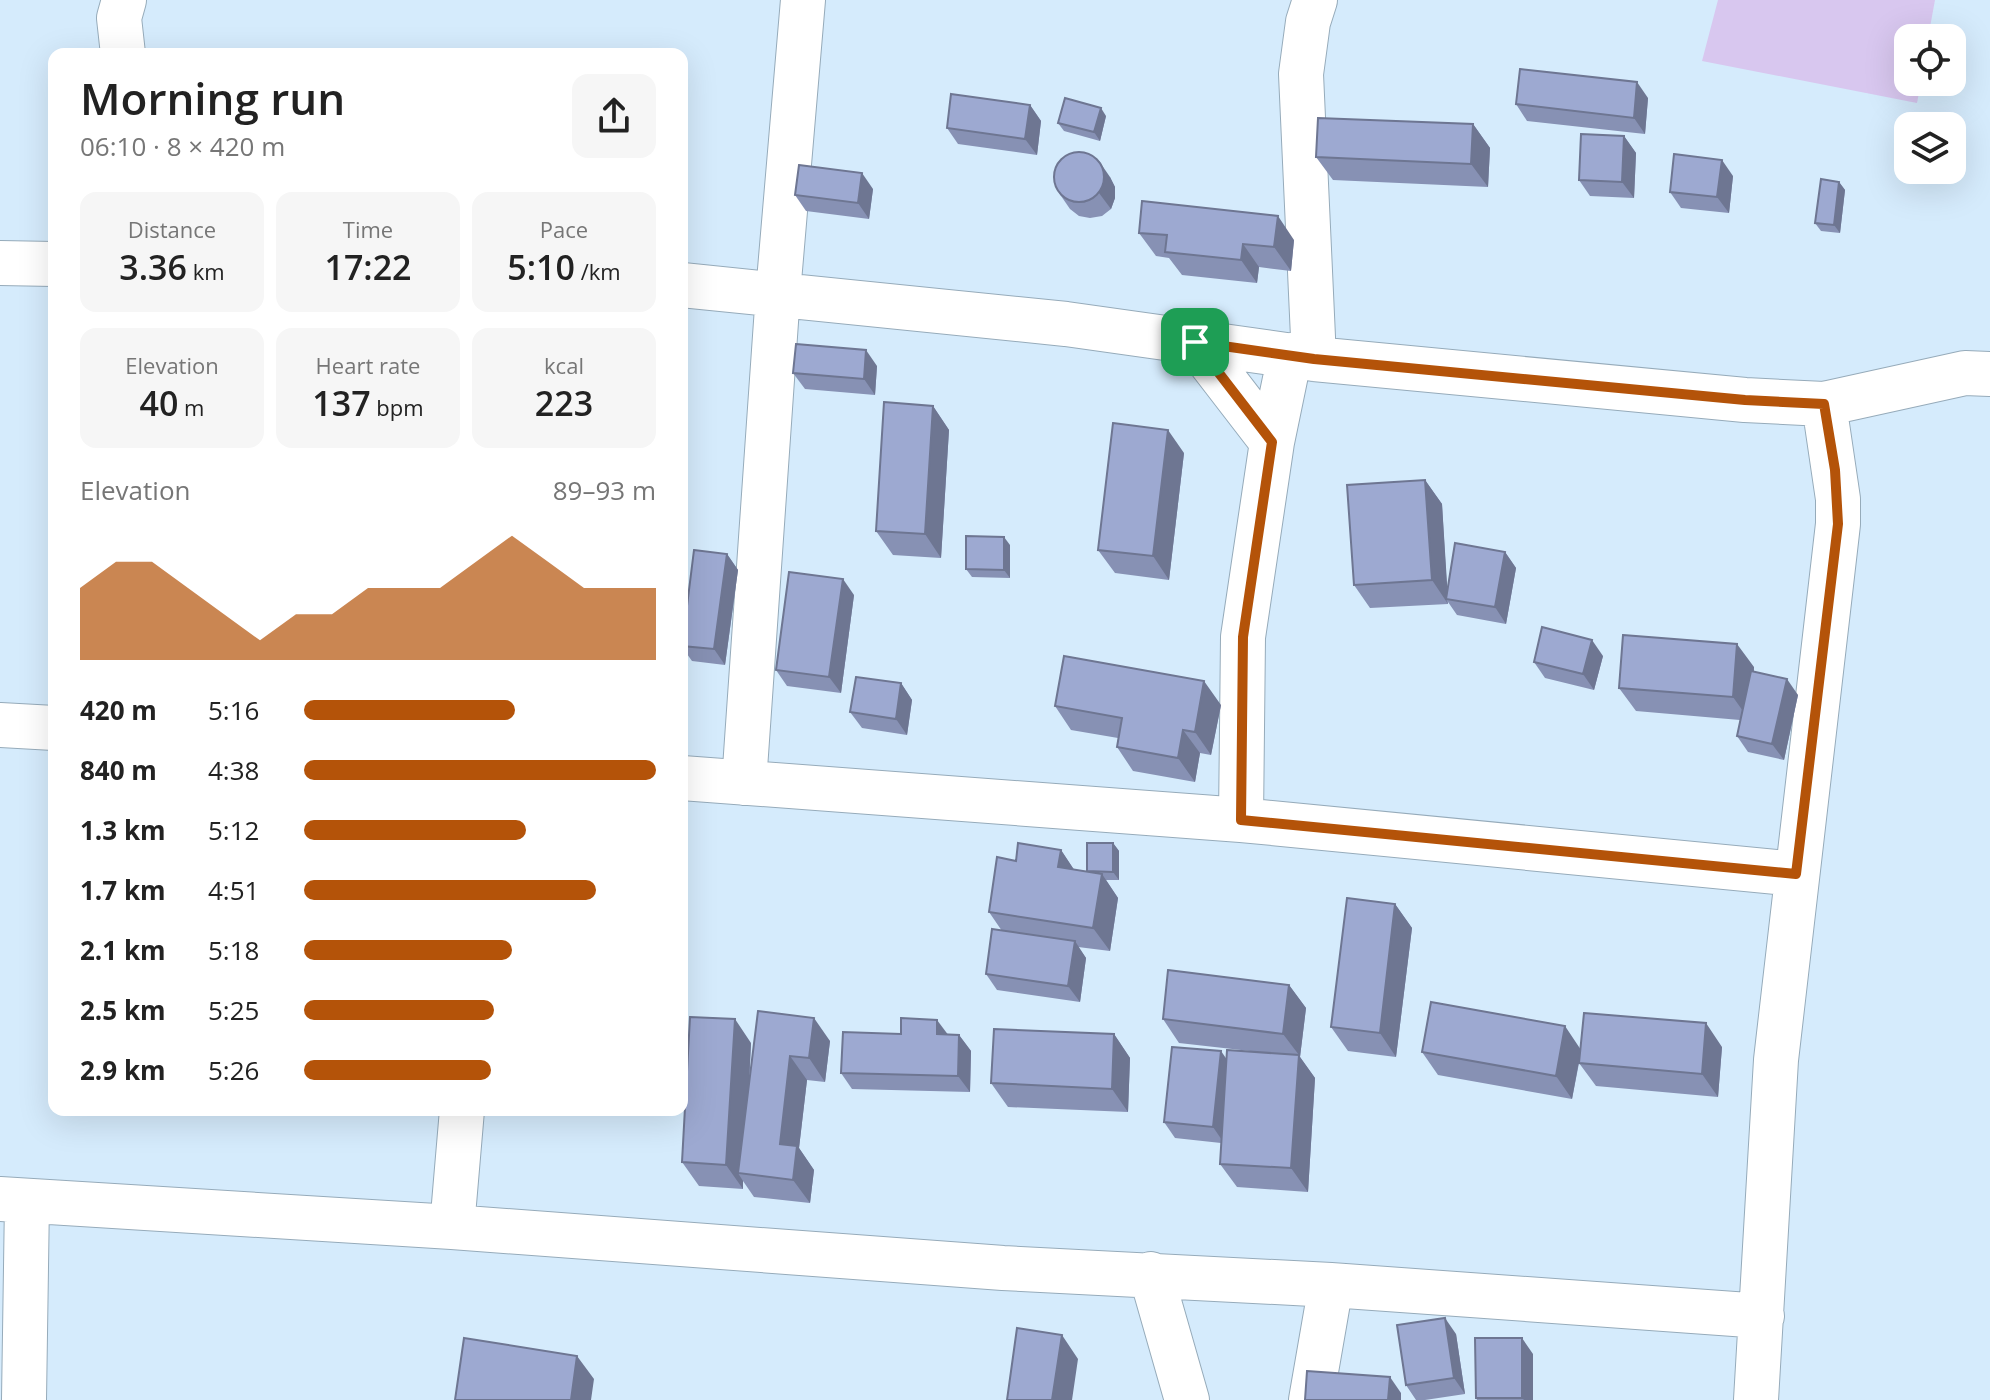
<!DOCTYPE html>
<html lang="en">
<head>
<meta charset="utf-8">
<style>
	body { margin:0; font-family:"Open Sans",sans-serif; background:#f6f6f6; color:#222; height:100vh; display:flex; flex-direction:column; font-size:30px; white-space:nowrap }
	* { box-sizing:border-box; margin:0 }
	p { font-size:26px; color:#767676 }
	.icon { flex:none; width:44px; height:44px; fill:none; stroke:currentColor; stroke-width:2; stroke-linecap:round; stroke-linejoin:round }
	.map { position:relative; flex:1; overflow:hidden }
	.panel { position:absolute; left:48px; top:48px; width:640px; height:1068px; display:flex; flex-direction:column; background:#fff; border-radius:16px; box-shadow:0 8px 32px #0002 }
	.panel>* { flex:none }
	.controls { position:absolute; left:1894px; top:24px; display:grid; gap:16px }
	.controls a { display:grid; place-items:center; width:72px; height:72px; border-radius:16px; background:#fff; box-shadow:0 8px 32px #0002; font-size:40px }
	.pin { position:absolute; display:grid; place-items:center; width:68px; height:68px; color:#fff; margin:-34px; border-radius:16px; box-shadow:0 4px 12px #0006 }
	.round { display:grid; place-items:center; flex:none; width:84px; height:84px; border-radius:16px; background:#f6f6f6 }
	.headline { display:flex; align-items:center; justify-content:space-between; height:136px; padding:0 32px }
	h1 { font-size:44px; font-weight:600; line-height:60px }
	.metrics { display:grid; grid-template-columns:repeat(3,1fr); gap:12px; height:136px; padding:8px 32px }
	.metrics div { display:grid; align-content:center; border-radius:16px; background:#f6f6f6; text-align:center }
	.metrics b { font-size:34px; font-weight:600 }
	.metrics small { font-size:22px; font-weight:400 }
	.metrics p { font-size:22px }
	.chart { height:224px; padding:16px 32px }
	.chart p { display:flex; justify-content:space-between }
	.chart svg { width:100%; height:144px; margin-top:8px; fill:#b45309; opacity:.7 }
	ul { padding:0 32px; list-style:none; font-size:26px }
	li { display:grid; grid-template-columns:128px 96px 1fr; align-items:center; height:60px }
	li i { height:20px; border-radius:10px; background:#b45309 }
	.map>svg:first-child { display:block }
	.green { fill:#d8c7ef }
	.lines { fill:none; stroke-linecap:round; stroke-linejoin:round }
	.minor-casing { stroke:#96abba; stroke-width:46 }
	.minor { stroke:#fff; stroke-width:44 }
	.wall { fill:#8791b4 }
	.shaded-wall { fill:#6e7692 }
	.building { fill:#9da9d1; stroke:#6e7692; stroke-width:2 }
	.route-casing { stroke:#fff; stroke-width:16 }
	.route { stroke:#b45309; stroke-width:10 }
</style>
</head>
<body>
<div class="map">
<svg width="1990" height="1400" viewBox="0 0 1990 1400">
	<rect width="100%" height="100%" fill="#d5ebfc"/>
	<path class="green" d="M1718,0H1935L1928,38H1908V82H1921L1917,103L1702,61Z"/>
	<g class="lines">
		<g class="minor-casing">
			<path id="minor" d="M123,54L119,18L124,0
				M0,263L54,264
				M682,285L1066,324L1314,359L1745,400L1824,404L1838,499V524L1776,1060L1756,1400
				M1195,342L1272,442
				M1314,359L1301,74L1308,22L1315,0
				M1824,404L1965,373L1990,374
				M0,725L54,728
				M682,778L1241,820L1796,874
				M744,783L778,293L803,0
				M1241,820L1243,637L1272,442L1290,355
				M0,1199L452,1227L1003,1268L1331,1285L1762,1316
				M452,1227L462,1110
				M1151,1274L1187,1400
				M24,1400L27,1201
				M1311,1400L1331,1285"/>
		</g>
		<use href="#minor" class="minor"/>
	</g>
	<path class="wall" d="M1648,98L1645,134L1527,121L1516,104Z
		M1030,105L1041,121L1037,155L958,144L947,128Z
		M1106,116L1100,141L1064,131L1058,123Z
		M1473,124L1490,148L1488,187L1333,180L1316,157Z
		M1624,136L1636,153L1634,198L1590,196L1579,180Z
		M1733,176L1729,213L1681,208L1670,192Z
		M1110,177L1115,187V198L1111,209L1102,216L1090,218L1079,216L1070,209L1059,193Z
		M1839,182L1845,190L1840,233L1821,231L1815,223Z
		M873,189L869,219L806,211L795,195Z
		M1139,233L1294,240L1291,271L1259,267L1257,283L1182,275L1169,258L1156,256Z
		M877,366L875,395L805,389L793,373Z
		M933,406L949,430L941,558L893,555L876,531Z
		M1184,453L1169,580L1115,573L1098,550Z
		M1425,480L1442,504L1447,590L1505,552L1516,568L1506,624L1457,615L1448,602V604L1370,608L1354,585Z
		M1010,545V578L972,577L966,569Z
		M727,554L738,570L725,665L692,661L682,647V639Z
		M854,595L841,693L787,686L776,670Z
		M1603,656L1594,690L1545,678L1534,662Z
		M1754,667V671L1798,695L1784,760L1748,752L1737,736L1740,720L1636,711L1619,688Z
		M901,683L912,700L907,735L862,728L850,712Z
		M1221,705L1211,755L1200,753L1195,782L1133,771L1117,747L1118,738L1071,730L1055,706Z
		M1113,843L1119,851V880H1106L1118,898L1110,951L1078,947L1086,958L1080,1002L997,990L986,974L1002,931L989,912L1016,861L1061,850L1074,870L1087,872Z
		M1395,904L1412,928L1396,1057L1348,1051L1331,1027Z
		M1289,985L1306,1008L1300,1057L1315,1078L1308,1192L1237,1187L1220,1164L1221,1143L1175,1138L1164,1122L1227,1060L1259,1052L1179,1043L1163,1019Z
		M758,1011L830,1041L825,1082L807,1080L799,1148L814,1170L810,1203L754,1197L743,1181V1189L699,1186L682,1162L751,1043L749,1089Z
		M901,1034L959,1035L971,1051L970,1092L852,1089L841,1073Z
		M1114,1034L1130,1058L1128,1112L1008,1107L991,1083Z
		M1722,1047L1718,1097L1596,1086L1579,1063L1580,1058L1572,1099L1438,1075L1422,1052Z
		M1456,1334L1465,1394L1425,1400H1416L1406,1385Z
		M1533,1354V1400H1477L1476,1398Z"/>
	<path class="shaded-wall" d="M1637,82L1648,98L1645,134L1634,118Z
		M1030,105L1041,121L1037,155L1025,139Z
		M1101,108L1106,116L1100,141L1094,132Z
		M1473,124L1490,148L1488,187L1471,164Z
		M1624,136L1636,153L1634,198L1622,182Z
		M1722,160L1733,176L1729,213L1717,197Z
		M1099,161L1110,177L1115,187V198L1111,209L1099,193Z
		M862,173L873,189L869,219L858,203Z
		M1839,182L1845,190L1840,233L1834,225Z
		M1278,216L1294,240L1291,271L1274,247Z
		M1243,244L1259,267L1257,283L1241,260Z
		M866,350L877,366L875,395L864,379Z
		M933,406L949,430L941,558L925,534Z
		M1168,430L1184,453L1169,580L1153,556Z
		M1425,480L1442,504L1448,599H1446L1448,604L1432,580Z
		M1004,537L1010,545V578L1004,570Z
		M1505,552L1516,568L1506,624L1495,607Z
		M727,554L738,570L725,665L714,649Z
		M843,579L854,595L841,693L829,677Z
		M1592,640L1603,656L1594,690L1583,674Z
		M1737,644L1754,667L1750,721L1733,697Z
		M1787,679L1798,695L1784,760L1772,744Z
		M1204,681L1221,705L1211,755L1195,732Z
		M901,683L912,700L907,735L896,719Z
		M1183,730L1200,753L1195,782L1178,758Z
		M1113,843L1119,851V880L1113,872Z
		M1061,850L1077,874L1058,867Z
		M1102,874L1118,898L1110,951L1093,928Z
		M1395,904L1412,928L1396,1057L1380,1033Z
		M1075,941L1086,958L1080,1002L1068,986Z
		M1289,985L1306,1008L1300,1057L1315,1078L1308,1192L1291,1168L1299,1055L1283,1034Z
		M814,1018L830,1041L825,1082L809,1058Z
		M735,1019L751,1043L744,1174L738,1173L743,1181V1189L726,1165Z
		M937,1020L949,1036L937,1034Z
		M1706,1023L1722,1047L1718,1097L1702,1074Z
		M1565,1026L1581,1050L1572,1099L1556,1076Z
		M1114,1034L1130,1058L1128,1112L1112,1089Z
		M959,1035L971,1051L970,1092L958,1076Z
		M1221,1051L1232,1067L1224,1143L1213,1127Z
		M790,1056L807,1080L799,1148L814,1170L810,1203L793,1180L780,1144Z
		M1445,1318L1456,1334L1465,1394L1454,1378Z
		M1062,1335L1078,1359L1072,1400H1052Z
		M1522,1338L1533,1354V1400H1524L1522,1398Z
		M577,1356L594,1379L591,1400H571Z
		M1390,1377L1401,1393V1400H1388Z"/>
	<path class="building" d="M1520,69L1637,82L1634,118L1516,104Z
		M951,94L1030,105L1025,139L947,128Z
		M1065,98L1101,108L1094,132L1058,123Z
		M1318,118L1473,124L1471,164L1316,157Z
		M1581,134L1624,136L1622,182L1579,180Z
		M1054 177a25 25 0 1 1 50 0a25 25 0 1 1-50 0Z
		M1674,154L1722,160L1717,197L1670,192Z
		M799,165L862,173L858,203L795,195Z
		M1821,179L1839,182L1834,225L1815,223Z
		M1142,201L1278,216L1274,247L1243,244L1241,260L1165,252L1167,235L1139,233Z
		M796,344L866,350L864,379L793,373Z
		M884,402L933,406L925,534L876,531Z
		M1113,423L1168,430L1153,556L1098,550Z
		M1425,480L1432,580L1354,585L1347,485Z
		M966,536L1004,537V570L966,569Z
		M1455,543L1505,552L1495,607L1446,599Z
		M694,550L727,554L714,649L682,646Z
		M789,572L843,579L829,677L776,670Z
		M1542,627L1592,640L1583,674L1534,662Z
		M1623,635L1737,644L1733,697L1619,688Z
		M1064,656L1204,681L1195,732L1183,730L1178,758L1117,747L1122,718L1055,706Z
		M1751,671L1787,679L1772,744L1737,736Z
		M856,677L901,683L896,719L850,712Z
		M1018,843L1061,850L1058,867L1102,874L1093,928L989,912L997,857L1016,861Z
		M1087,843H1113V872L1087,871Z
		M1347,898L1395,904L1380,1033L1331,1027Z
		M992,929L1075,941L1068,986L986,974Z
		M1168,970L1289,985L1283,1034L1163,1019Z
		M1431,1002L1565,1026L1556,1076L1422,1052Z
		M758,1011L814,1018L809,1058L790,1056L780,1144L797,1146L793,1180L738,1173Z
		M1584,1013L1706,1023L1702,1074L1579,1063Z
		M690,1017L735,1019L726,1165L682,1162Z
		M901,1018L937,1020V1034L959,1035L958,1076L841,1073L843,1032L901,1034Z
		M994,1029L1114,1034L1112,1089L991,1083Z
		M1172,1047L1221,1051L1213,1127L1164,1122Z
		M1227,1050L1299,1055L1291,1168L1220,1164Z
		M1445,1318L1454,1378L1406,1385L1397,1325Z
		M1017,1328L1062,1335L1052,1400H1007Z
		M464,1338L577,1356L571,1400H455Z
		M1475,1338H1522V1398H1476Z
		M1307,1371L1390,1377L1388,1400H1305Z"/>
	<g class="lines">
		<g class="route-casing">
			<path id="route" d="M1195,342L1314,359L1745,400L1824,404L1835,470L1838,524L1796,874L1241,820L1243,637L1272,442Z"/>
		</g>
		<use href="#route" class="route"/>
	</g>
</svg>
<div class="controls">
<a><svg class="icon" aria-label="locate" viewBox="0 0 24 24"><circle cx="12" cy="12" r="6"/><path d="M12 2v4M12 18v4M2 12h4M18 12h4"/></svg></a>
<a><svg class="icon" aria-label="layers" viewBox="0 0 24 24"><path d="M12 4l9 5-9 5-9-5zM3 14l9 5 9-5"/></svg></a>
</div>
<div class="pin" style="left:1195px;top:342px;background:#1e9e55"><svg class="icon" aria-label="arrive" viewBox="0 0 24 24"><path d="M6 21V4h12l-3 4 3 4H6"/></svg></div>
<section class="panel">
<div class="headline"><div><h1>Morning run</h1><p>06:10 · 8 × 420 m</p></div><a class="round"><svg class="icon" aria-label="share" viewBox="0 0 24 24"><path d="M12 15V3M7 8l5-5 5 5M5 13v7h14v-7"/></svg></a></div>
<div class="metrics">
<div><p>Distance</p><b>3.36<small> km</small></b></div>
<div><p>Time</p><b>17:22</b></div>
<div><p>Pace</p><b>5:10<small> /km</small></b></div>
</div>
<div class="metrics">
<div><p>Elevation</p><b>40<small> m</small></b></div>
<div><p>Heart rate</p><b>137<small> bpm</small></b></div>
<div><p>kcal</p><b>223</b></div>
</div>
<div class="chart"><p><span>Elevation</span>89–93 m</p>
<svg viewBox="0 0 160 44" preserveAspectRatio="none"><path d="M0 44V22L10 14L20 14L30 22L40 30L50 38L60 30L70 30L80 22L90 22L100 22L110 14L120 6L130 14L140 22L150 22L160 22V44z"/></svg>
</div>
<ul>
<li><b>420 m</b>5:16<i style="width:60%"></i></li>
<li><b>840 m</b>4:38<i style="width:100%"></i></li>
<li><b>1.3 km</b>5:12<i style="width:63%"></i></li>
<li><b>1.7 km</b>4:51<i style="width:83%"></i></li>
<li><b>2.1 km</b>5:18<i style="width:59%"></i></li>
<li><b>2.5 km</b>5:25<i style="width:54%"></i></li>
<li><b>2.9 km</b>5:26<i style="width:53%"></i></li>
</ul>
</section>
</div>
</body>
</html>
